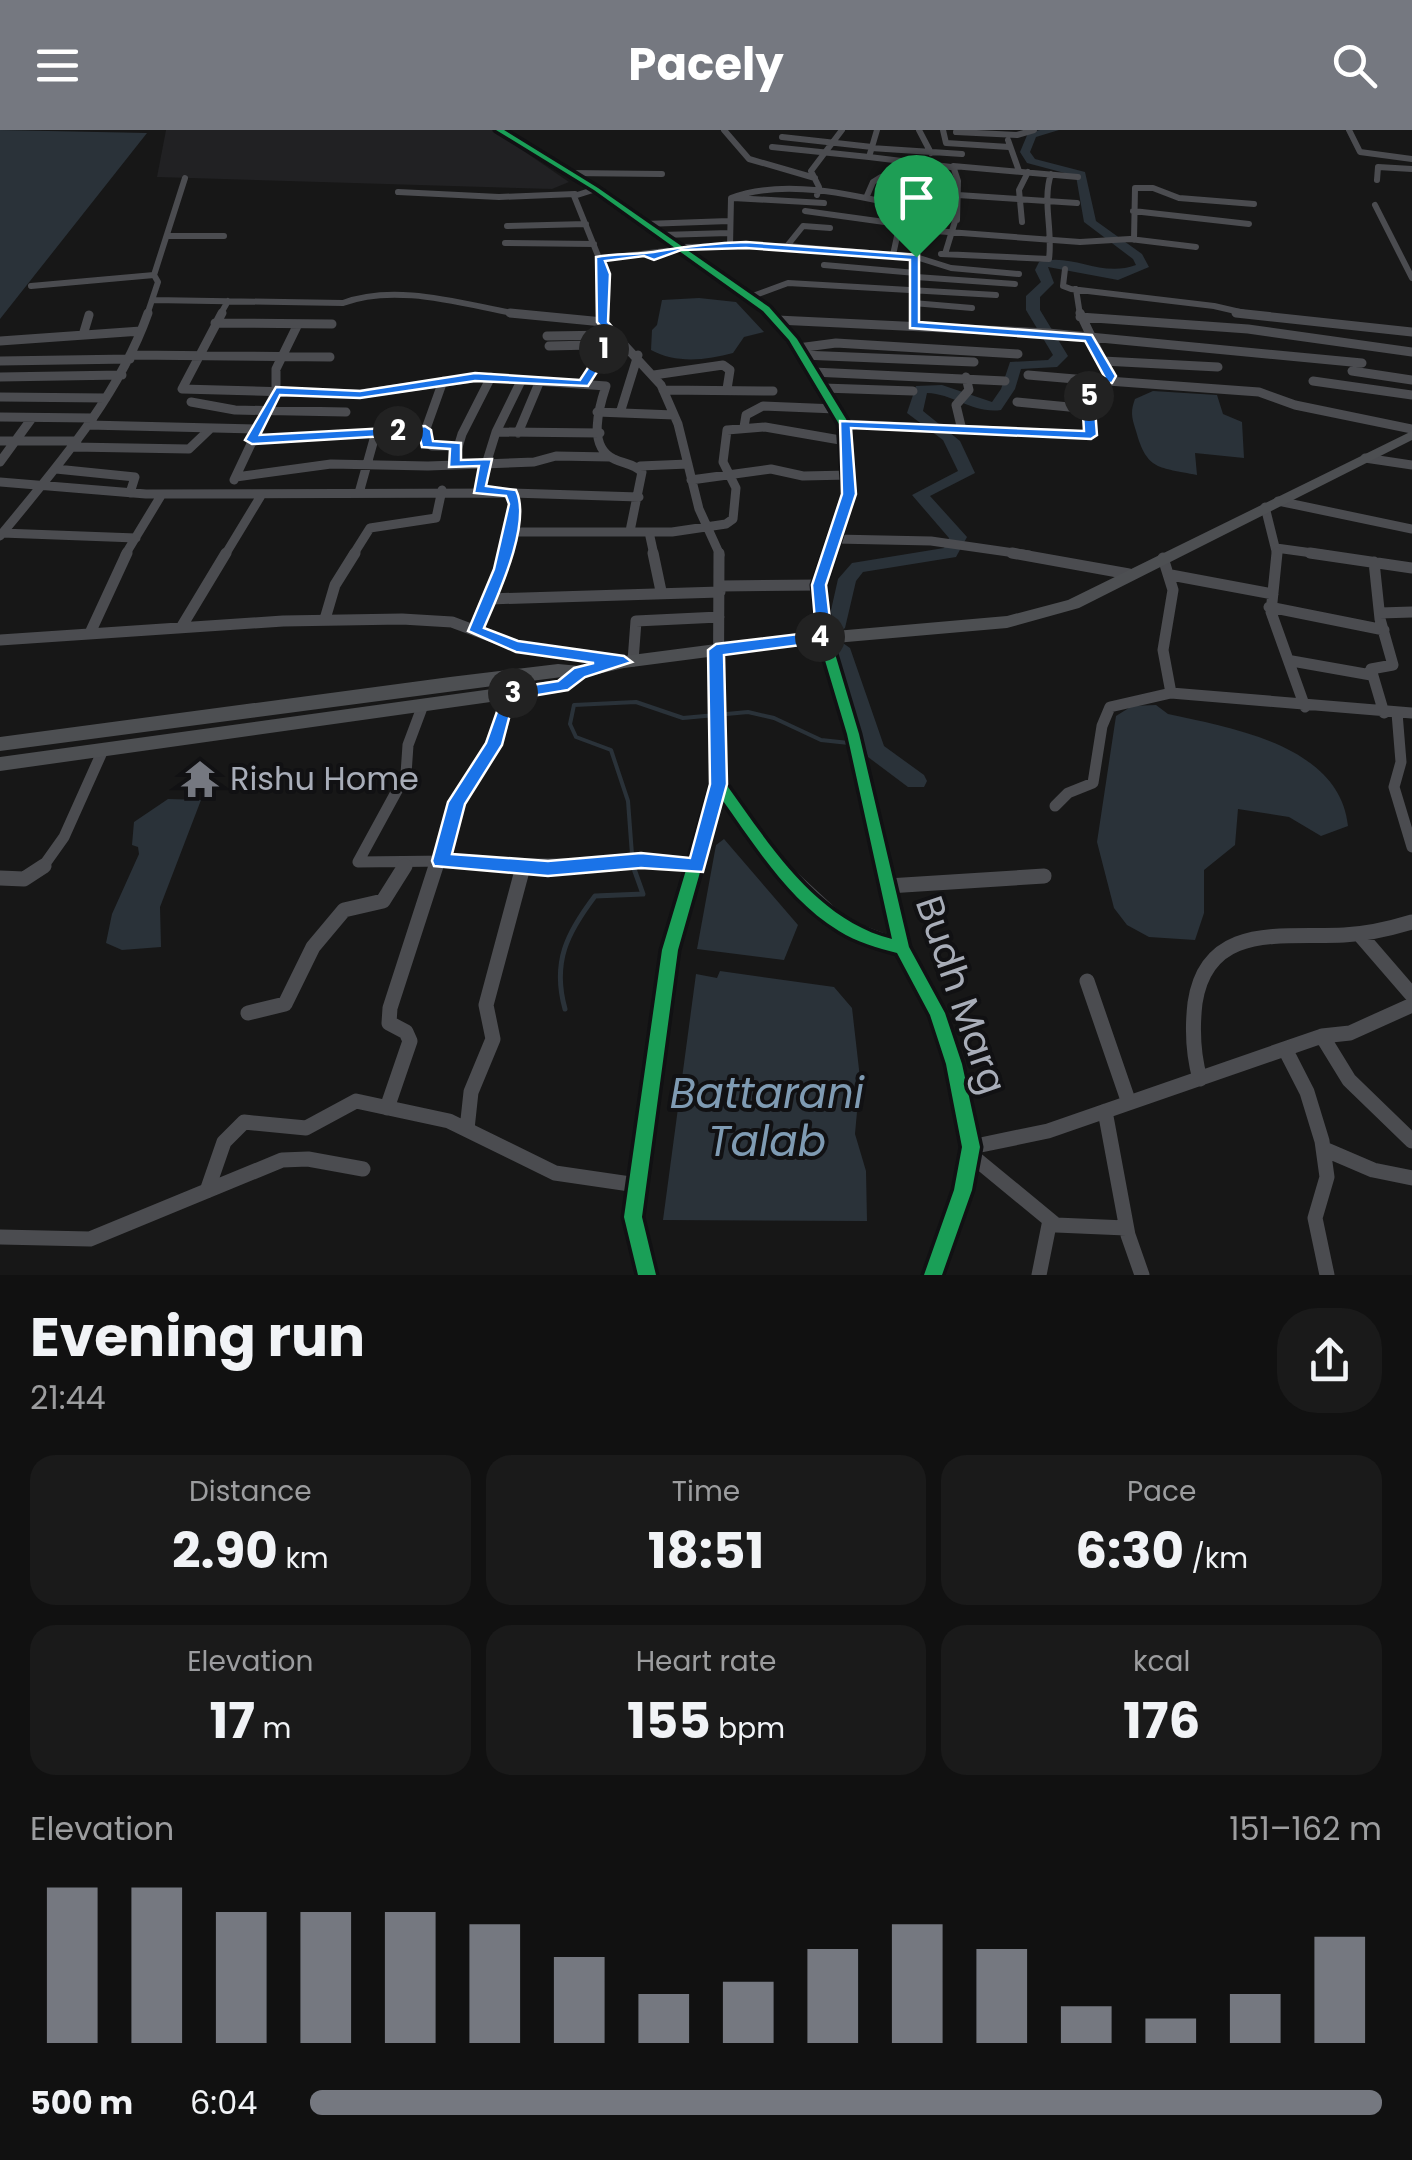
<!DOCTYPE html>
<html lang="en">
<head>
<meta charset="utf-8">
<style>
	body { margin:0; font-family:Poppins,sans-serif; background:#1a1a1a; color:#f1f3f6; height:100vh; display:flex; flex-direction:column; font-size:38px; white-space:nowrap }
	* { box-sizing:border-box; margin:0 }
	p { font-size:32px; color:#9c9d9f }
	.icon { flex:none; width:55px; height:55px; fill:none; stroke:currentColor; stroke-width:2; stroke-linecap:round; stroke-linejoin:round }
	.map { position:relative; height:1145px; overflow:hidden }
	.details { display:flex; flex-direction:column; background:#111; flex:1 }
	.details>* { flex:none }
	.pin { position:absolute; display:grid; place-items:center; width:85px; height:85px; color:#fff; margin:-102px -42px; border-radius:50% 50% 50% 0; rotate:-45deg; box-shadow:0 0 10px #0007 }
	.pin .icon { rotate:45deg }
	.km { position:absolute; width:50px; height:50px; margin:-25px; border-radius:50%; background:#222; color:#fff; font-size:28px; line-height:50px; text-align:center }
	.round { display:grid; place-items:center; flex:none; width:105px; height:105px; border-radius:40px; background:#1a1a1a }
	.head { display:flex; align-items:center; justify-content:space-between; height:170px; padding:0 30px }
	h1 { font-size:55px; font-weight:700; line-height:75px }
	.figures { display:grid; grid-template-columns:repeat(3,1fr); gap:15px; height:170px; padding:10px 30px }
	.figures div { display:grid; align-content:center; border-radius:25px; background:#1a1a1a; text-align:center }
	.figures b { font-size:50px; font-weight:700 }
	.figures small { font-size:28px; font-weight:400 }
	.figures p { font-size:28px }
	.chart { height:280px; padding:20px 30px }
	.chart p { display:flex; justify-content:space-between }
	.chart svg { width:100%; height:180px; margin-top:10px; stroke:#757880; stroke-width:6 }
	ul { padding:0 30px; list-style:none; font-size:32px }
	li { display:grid; grid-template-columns:160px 120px 1fr; align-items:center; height:75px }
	li i { height:25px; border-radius:12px; background:#757880 }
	header { display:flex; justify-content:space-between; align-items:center; height:130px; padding:0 30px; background:#757880; color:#fff; font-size:45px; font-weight:700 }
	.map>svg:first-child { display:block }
	.built { fill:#212123 }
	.water { fill:#2a3239 }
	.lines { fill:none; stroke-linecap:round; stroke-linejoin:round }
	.stream-far1 { stroke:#2a3239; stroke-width:4 }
	.stream { stroke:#2a3239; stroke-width:5 }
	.river { fill:#2a3239; fill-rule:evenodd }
	.minor-far3 { stroke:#4b4c50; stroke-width:6 }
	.minor-far2 { stroke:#4b4c50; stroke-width:9 }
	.minor-far1 { stroke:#4b4c50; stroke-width:11 }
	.minor { stroke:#4b4c50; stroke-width:15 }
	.tertiary { fill:#4b4c50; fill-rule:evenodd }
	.primary { fill:#4d4f52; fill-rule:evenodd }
	.cycleway-casing { stroke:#111113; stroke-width:7 }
	.cycleway { fill:#1a9f57; fill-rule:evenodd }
	.route { fill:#1a73e8; stroke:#fff; stroke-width:2.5; fill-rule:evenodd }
	.labels { text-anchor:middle; stroke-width:8; stroke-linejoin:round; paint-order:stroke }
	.poi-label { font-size:32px; fill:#a8adb8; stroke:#111113; text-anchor:start }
	.near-street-label { font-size:38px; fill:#a8adb8; stroke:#111113 }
	.near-water-label { font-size:42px; font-style:italic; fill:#7f9bb3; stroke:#111113 }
</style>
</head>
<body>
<header><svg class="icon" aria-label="menu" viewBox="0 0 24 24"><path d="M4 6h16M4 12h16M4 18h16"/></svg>Pacely<svg class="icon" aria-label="search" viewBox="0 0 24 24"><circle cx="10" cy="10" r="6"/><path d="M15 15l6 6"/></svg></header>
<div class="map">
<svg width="1412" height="1145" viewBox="0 0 1412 1145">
	<rect width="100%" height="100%" fill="#171717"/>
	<path class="built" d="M166,0H493L569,52L552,59L157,47Z"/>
	<path class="water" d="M0,0L147,3L0,189Z
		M699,168L736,172L764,202L744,207L733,223C707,230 676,234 651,220L652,200L657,195L662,170Z
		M1153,261L1217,265L1223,284L1242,292L1244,328L1195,323L1197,345C1159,337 1147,341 1136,301C1132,288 1130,282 1135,269Z
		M1156,575L1168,584C1233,598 1340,616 1348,696L1321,706L1289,687L1238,679L1235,715L1204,740V783L1195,810L1149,807L1127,795L1114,778L1097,712L1116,586L1132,576Z
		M168,669L201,670L160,777L161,817L122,820L106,813L112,784L139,724L138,717L132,715L134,692Z
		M724,709L798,795L784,830L697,819L716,715Z
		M720,841L834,857L852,878L860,948L855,1004L866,1041L867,1091L663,1090L696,844L717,848Z"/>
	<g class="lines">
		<path class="stream-far1" d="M859,613H872
			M633,738L628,671L611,620L576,607L570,594L574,575L636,572L683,588L748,582L774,588L821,610L849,613"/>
		<path class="stream" d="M565,879C552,832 567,803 595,766L643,764L633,736"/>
		<path class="river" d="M1040,0H1059L1036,7L1030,22L1035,29L1085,42L1096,91L1142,124L1149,137L1118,150L1048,137L1054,153L1040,167V180L1068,226L1057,237L1021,239L1015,259L1001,280C974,284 954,264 927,263L923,281L960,311L975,343L930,366L967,407L956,427L863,442L856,451L845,498L836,505L829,503L827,498L838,449L852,433L944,418L949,408L912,365L958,341L943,310L907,283L916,256L942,255L992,272L1001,259L1010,232L1048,230L1053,225L1026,180V166L1041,152L1035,140L1039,132C1072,122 1100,148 1136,135L1133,129L1084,92L1076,46L1027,33L1020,22L1028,3Z
			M840,511L850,518L884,616L924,645L927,651L924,657H908L868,627L830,518Z"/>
		<path class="minor-far3" d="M724,0L749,29L815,48
			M877,0L869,27L951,37
			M919,0L931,23
			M943,0L946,13L1009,17
			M1349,0L1360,22L1412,29
			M956,2L1017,5L1034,0
			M782,7L872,17
			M1008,10L1019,41
			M772,17L869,27
			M871,18L962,24
			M569,43L662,44
			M1377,50L1378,37L1412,39
			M596,59L574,66L603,138V185
			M398,62L499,67L575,64
			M817,65L819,57L811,41L842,0
			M958,65L1077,73
			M733,68L824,73
			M866,68L873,52L881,47L958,56
			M1375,75L1412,148
			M805,81L899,94
			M1133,81L1249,94
			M957,90L958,51L953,36L1078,47
			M1022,92L1019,60L1028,42
			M924,93L917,115L913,173L972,178
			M645,94L729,91
			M507,96L586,94
			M922,100L1080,112L1130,109L1196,117
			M662,105L729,103
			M169,106H224
			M1134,110L1135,58H1153L1179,68L1254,74
			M505,113L594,114
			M730,116L731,68C798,43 888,75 956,88L945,124
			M787,116L803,96L830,98
			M680,117L787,116L916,127L951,138L1019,144
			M941,124L1049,129C1053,100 1042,71 1051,44
			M893,125L901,88
			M600,129L682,119
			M824,135L916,143
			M1065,139L1063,156L1071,159L1214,176L1253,185
			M916,147L1015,154
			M31,156L154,145
			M1076,159L1080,185
			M750,167L788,153L996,165
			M153,170L343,173C398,152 468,176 524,185
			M147,185L158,152L154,145L185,48
			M220,185L228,171"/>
		<path class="minor-far2" d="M222,183L182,259L360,264L480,247L606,256C599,277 587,317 614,329C624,334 633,333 642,342L630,401
			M510,183L603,192L661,255L678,294L699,379L720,425
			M603,183V192
			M1236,183L1412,202
			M1080,187L1248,199L1412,222
			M777,190L1048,203L1362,233
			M215,193L332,194
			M83,205L89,185
			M547,206L613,205
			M0,211L141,201
			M549,216L591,215L603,220
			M798,218L836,213L1018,224
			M132,225L330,227
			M802,225L974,232
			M0,231L130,229
			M1103,231L1218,237
			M1352,241L1412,250
			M813,242L1005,251
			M654,245L723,235L730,240L727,259
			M1028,245L1087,250
			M0,247L122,245
			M443,251L423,307L432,316H457
			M1108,251L1259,262L1295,275L1412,299
			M1313,251L1412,265
			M584,254L614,206
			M823,258L913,261
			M663,260L773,261
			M0,267L106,268
			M191,272L235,280L346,282
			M1017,272L1090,279
			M597,282L674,285
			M620,283L638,225
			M0,287L93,288
			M844,294L1091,305L1087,250L1108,251L1110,246L1080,183
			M88,295L256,299
			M961,296L956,275L969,260L966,247
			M744,297L746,285L763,276L836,279
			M496,302L600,303
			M518,303L539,253
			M252,310L425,300
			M0,311H77
			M73,317L189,319L210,299
			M1365,328L1412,335
			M0,332L32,288
			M453,334L462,304L491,247
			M640,336L688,334
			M56,339L135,347L130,363
			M236,347L331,334L428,336L534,332L556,326L610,327
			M234,350L276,261V239L298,194
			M691,350L771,339L803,346L849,345
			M0,352L146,364L512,363L514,392L506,425
			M478,360L496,302L521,251
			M359,363L376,302
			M512,363L639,367
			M1278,371L1412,399
			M1265,377L1277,425
			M511,402H672L726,394L733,389L736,358L723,332L727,300L765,297L846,311
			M649,402L654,425
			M2,403L136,408
			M0,406C56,338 118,268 148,183
			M835,409L931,411L1029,425
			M1276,418L1327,425
			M125,425L162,364
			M225,425L262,364
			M353,425L370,398L436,388L442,360"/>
		<path class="minor-far1" d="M653,423L661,461
			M1012,423L1129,444
			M1277,423L1271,482L1305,577
			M1310,423L1412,438
			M1374,432L1380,489L1393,535L1371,539L1384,583
			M1171,445L1273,464
			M720,456L819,455
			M489,469L720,462
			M1269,477L1384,500
			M1380,483L1412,482
			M325,489L335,455L355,423
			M182,496L226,423
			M475,501L506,423
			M90,503L127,423
			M0,510L283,491L402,489L452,492L516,516L620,531
			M633,531L636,491L719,487
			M1292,531L1371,545
			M1171,563L1412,583
			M423,575L408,615L406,644L358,732L447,731L540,738
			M1397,583L1401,632L1394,657L1412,717
			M718,654L719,423
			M1055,676L1068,663L1093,653L1102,596L1110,577L1171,563L1163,520L1173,460L1163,428
			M42,738L64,707L103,620
			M403,738L407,732
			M435,738C442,717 447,690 458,670C475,639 514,603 504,564
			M555,738L649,730L697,736
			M694,738L718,654L781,738"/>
		<path class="minor" d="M509,736H583
			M779,736L844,796L902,818
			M0,748L24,749L44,736
			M888,756L1044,746
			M1361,806L1412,865
			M1087,851L1129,973
			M248,883L285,874L313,817L344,780L383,771L405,736
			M1322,906L1349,950L1412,1011
			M1285,919L1307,962L1322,1011L1327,1047L1315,1088L1327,1145
			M1200,949C1193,924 1192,899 1195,873C1207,792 1282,808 1344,805C1368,804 1389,799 1412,792
			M387,978L410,911L406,902L389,893L390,878L436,736
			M1105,981L1128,1105L1142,1145
			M467,999L471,962L493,909L486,875L523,737
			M971,1017L1048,1001L1322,906L1350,903L1412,875
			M1324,1019L1373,1040L1412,1048
			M971,1025L1056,1095L1126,1098
			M207,1061L224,1012L244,992L306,998L356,971L449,991L555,1043L637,1055
			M0,1107L90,1109L282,1030L308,1029L363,1039
			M647,1145L633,1087L670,820L694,736
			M1039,1145L1050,1090"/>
		<path class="tertiary" d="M495,0H504L599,57L770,177L798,209L850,294L855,364L826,455L831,507L861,604L911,816L946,883L964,934L981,1017L974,1060L944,1145H922L952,1060L961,1017L944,934L928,886L893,818L845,604L817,507L812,455L843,364L838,294L789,210L762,181L593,61Z"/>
		<path class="primary" d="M1412,301V310L1079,478L1007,498L778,518L624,538L585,547L562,562L0,641V627L558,550L562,547L0,621V607L450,547L558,534L580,536L624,526L778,506L1007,486L1068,470Z"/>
		<g class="cycleway-casing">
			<path id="cycleway" d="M496,0H504L598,58L769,177L797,209L849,294L854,364L825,455L830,507L859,604L909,817L945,883L962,934L980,1017L972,1060L942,1145H924L954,1060L962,1017L946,934L930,885L897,823C877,818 857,812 839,801C788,770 755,715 721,668L678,820L642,1087L656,1145H638L624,1087L662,820L713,650H723C768,712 814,789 892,809L847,604L818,507L813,455L844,364L839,294L789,210L763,181L594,60Z"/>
		</g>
		<use href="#cycleway" class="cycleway"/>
	</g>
	<path class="route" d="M746,112L919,125V192L1092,205L1116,246L1112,253H1093L1097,305L1091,309L851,298L856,364L826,455L832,507L824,512L724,525L727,654L703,742L641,738L548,746L434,736L432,731L448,672L486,613L499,576V560L558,551L574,538L594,533L516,522L468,501L494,439L509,374L506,366L474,363L479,336L449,337L450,319L422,317L419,304L252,314L245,310L276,257L360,261L475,243L580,250L609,206L597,192L596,127C616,123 640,125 659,121C688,116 715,113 746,112ZM746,118L910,130V198L1085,211L1104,246L1081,250L1084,301L840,291L842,364L812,455L816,502L716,514L708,520L710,654L690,728L641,723L548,731L452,724L465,674L502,615L514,569L568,560L585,547L632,532L624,526L518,511L484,498C498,465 532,393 516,360L486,356L492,329L461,330V313L433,311L431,300L425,296L260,305L280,265L360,268L475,251L588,256L620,206L608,192L610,144L605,131L644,126L654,130L681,120Z"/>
	<defs>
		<g id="temple-bare" transform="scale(3)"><path d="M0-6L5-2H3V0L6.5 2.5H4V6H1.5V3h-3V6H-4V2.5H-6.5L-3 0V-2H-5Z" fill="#757880" stroke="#111113" stroke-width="2.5" paint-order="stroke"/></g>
	</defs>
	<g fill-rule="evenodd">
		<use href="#temple-bare" x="200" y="649"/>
	</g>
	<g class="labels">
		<g class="poi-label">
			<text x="230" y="660">Rishu Home</text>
		</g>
		<g class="near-street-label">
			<text transform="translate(961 865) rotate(71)" y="13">Budh Marg</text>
		</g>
		<g class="near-water-label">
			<text x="767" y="978">Battarani<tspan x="767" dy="48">Talab</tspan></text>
		</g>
	</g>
</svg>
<div class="pin" style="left:916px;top:127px;background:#1e9e55"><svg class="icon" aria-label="arrive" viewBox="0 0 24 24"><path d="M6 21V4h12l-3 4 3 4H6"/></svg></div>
<b class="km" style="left:604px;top:219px">1</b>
<b class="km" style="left:398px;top:301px">2</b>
<b class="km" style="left:513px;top:563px">3</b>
<b class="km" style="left:820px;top:507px">4</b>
<b class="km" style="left:1089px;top:266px">5</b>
</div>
<section class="details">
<div class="head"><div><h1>Evening run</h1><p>21:44</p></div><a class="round"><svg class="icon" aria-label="share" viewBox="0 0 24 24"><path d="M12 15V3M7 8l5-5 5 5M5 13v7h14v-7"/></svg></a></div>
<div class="figures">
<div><p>Distance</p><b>2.90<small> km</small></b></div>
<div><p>Time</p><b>18:51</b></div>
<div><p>Pace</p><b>6:30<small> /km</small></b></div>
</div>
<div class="figures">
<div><p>Elevation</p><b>17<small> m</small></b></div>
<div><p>Heart rate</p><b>155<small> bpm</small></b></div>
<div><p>kcal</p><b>176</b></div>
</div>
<div class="chart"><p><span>Elevation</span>151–162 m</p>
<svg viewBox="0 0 160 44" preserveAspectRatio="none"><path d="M5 44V6M15 44V6M25 44V12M35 44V12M45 44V12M55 44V15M65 44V23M75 44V32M85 44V29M95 44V21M105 44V15M115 44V21M125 44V35M135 44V38M145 44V32M155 44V18"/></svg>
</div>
<ul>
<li><b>500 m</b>6:04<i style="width:100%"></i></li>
</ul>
</section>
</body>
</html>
